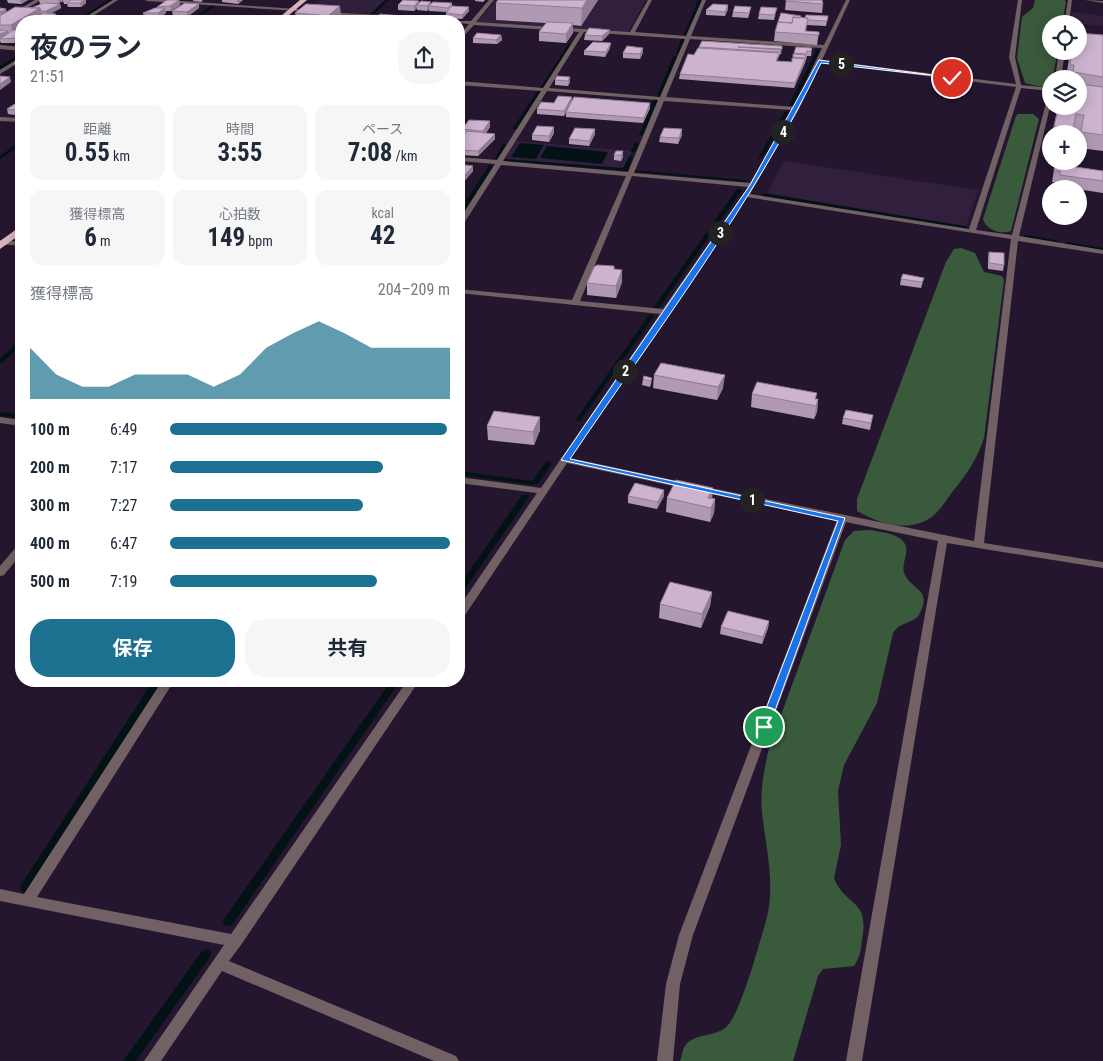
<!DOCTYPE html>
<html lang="ja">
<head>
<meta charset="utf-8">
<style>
	body { margin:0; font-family:"Roboto Condensed","Noto Sans JP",sans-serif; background:#f6f6f7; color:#1f2937; height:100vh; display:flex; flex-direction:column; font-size:19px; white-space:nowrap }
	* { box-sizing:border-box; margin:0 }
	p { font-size:16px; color:#747a83 }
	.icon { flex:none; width:28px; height:28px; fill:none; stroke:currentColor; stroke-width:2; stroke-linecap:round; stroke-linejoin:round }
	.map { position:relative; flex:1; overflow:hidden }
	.sheet { position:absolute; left:15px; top:15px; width:450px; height:672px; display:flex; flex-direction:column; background:#fff; border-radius:20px; box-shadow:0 2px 12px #0003 }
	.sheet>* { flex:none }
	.buttons { position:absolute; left:1042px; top:15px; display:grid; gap:10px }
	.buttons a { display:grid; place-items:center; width:45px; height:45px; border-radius:50%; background:#fff; box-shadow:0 2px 12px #0003; font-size:25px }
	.pin { position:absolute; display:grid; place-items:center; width:42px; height:42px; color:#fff; margin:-21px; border:2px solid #fff; border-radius:50%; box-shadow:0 1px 5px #0007 }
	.km { position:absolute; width:25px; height:25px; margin:-12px; border-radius:50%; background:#222; color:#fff; font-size:14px; line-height:25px; text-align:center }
	.round { display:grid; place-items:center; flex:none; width:52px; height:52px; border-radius:20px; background:#f6f6f7 }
	.summary { display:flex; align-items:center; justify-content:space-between; height:85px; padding:0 15px }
	h1 { font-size:28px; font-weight:700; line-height:38px }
	.stats { display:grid; grid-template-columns:repeat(3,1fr); gap:8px; height:85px; padding:5px 15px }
	.stats div { display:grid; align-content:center; border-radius:12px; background:#f6f6f7; text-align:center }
	.stats b { font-size:25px; font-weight:700 }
	.stats small { font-size:14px; font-weight:400 }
	.stats p { font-size:14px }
	.chart { height:140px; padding:10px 15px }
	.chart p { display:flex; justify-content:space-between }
	.chart svg { width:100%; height:90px; margin-top:5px; fill:#1d7190; opacity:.7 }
	.action { display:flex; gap:10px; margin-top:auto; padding:10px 15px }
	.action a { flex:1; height:58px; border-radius:20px; background:#1d7190; color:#fff; font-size:20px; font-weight:700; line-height:58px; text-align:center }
	.action a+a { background:#f6f6f7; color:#1f2937 }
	ul { padding:0 15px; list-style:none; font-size:16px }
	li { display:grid; grid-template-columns:80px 60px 1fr; align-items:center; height:38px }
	li i { height:12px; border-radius:6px; background:#1d7190 }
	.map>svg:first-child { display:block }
	.built { fill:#31203d }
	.forest { fill:#3a5a3c }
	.water { fill:#031315 }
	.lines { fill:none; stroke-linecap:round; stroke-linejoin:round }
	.stream { fill:#031315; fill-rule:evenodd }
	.minor { fill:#726164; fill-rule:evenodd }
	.trunk { fill:#dab4bb; fill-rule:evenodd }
	.wall { fill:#b09ab3 }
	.shaded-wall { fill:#907d92 }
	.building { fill:#cdb3d0; stroke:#907d92 }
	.route { fill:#1a73e8; stroke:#fff }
</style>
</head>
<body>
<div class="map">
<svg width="1103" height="1061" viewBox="0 0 1103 1061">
	<rect width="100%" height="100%" fill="#25162f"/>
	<path class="built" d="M321,0H386L370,14L309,10Z
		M496,0H646L628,32L477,22Z
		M1072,12L1103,16V26L1071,23Z
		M516,141L632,151L624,169L505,159Z
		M784,161L978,190L966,227L766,195Z"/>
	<path class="forest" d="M1035,0H1065L1066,2L1062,24H1051V51H1058L1051,85L1041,87L1025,83L1017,58L1022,17L1033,8Z
		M1018,114H1033L1039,119L1011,231C1001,235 986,230 983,219L1016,116Z
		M961,248L975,253L984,272L1002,276L1004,280L984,438C977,459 967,474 953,491C947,499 941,509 934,515C912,534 879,524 857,511V499L946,262L954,249Z
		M870,530C880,532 896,533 903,541C912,552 899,564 905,575C912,590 932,589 920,613C915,624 900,621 893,633L877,703L844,765L838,791L841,845L834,878C845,907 870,898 862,940C861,950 860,957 854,966L823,969L818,976L793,1061H680C682,1057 682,1050 685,1046C694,1032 718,1038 728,1025C742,1009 759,944 766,921C776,884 766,850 762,812C760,790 764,770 769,748L845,540L854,531Z"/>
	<path class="water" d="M520,143L544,145L536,159L511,157Z
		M547,146L608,152L602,164L540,158Z"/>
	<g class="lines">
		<path class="stream" d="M108,0H113L83,19L80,18Z
			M385,0H389L373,15H371V13Z
			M698,0H702L686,36L683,37Z
			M212,5L215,6L194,21H190Z
			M367,16L370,17L366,21H362Z
			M683,38L685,39L679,53L676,54L681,39Z
			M569,43L572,44L544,89H540V88Z
			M817,49L820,50L793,105L789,106V105Z
			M20,54H21V57L0,69V66Z
			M675,56L677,57L660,97L656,98L673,57Z
			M538,90L542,91L517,129H513V128Z
			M654,99L658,100L643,135L639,136V135Z
			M785,111L789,112L762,158L758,159V158Z
			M19,142H21V145L0,159V156Z
			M635,142L639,143L635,152H631V151Z
			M503,144L507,145L499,159H495V158Z
			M629,156L633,157L628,170L626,171L505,161L503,160L505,159L623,168Z
			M489,165L493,166L462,216L459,218V212Z
			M633,170L745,180L747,181L745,182L635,172L633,171Z
			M737,189L742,190L659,308H655L654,307Z
			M764,193L965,226L968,228L965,230L762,196L761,195Z
			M1026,235L1056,240L1059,242L1056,244L1024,238L1023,237Z
			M1067,242L1103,248V252L1065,245V243Z
			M651,314L654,316L580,421H576L575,420L576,419L649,315Z
			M21,340V345L2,363L0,364V359L19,341Z
			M0,412L21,415V419L0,416Z
			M548,461L552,463L538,484L532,485L459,475V471L532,481L546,462Z
			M522,495H528L529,497L462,593L459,594V586Z
			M153,681H162L29,891L25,892L21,891L20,888L21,885Z
			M391,681H400L232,925L228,926L224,925L223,922L224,919Z
			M206,949L210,951L211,954L210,957L136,1061H123L202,951Z"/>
		<path class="minor" d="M35,0H41L0,24V20Z
			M113,0H118L85,21H79Z
			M145,0H169L311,10L313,11L311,12L147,1Z
			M489,0H494L476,22L630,32L648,0H652L635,32L686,36L702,0H706L691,36L824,45L846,0H850L822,60L1016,84L1009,57L1018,0H1022L1015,57L1021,85L1051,88V103L1019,236L1103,250V254L1018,241L984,543L1103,562V568L947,543L862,1061H846L938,541L846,522L693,935L680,984L673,1061H657L666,984L679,935L837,520L701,492L696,489L701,486L974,541L1011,239L747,197L570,458L687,483L692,486L687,489L567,463L463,618L459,619V607L537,493L459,483V477L541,488L660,314L459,293V289L572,300L626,176L501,165L463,225L459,227V220L495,164L459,161V157L497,160L541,91L459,85V81L543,88L579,32L474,25L459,41V36L469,24L459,23L457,21H471ZM584,32L685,39L660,97L549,88ZM690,39L822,48L794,107L666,97ZM821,63L1016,87L969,229L750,194L799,109ZM1021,88L1049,91L1012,235L976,230ZM547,91L658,100L628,172L503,161ZM664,101L792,110L750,183L634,173ZM632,176L748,187L663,309L580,301Z
			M1068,0H1072L1069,24H1064Z
			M1085,0L1103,1V3Z
			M327,12L451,19L454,21H431L325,14Z
			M0,45L21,47V51L0,49Z
			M1059,51H1065L1061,79H1055Z
			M21,57V61L0,74V70Z
			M0,117L21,118V122L0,121Z
			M0,240L21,242V246L0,244Z
			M0,417L21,420V426L0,423Z
			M21,545V554L4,575L0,576V566L17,546Z
			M162,681H174L37,897L231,934L407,681H419L241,945L229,961L456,1056L459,1061H434L222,971L161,1061H144L224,945L0,901V889L24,894Z"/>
		<path class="trunk" d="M300,0H307L282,21H275Z
			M21,226V234L0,249V241Z"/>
	</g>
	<path class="wall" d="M7,0H28L21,4L8,3Z
		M39,0H86V3L81,7H68L67,4H64L63,1L59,3H54L60,4L61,8L50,14H56L57,19L21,21V30L20,31H21V41L17,43H1L0,41V8L6,9V12L31,8L42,4H40Z
		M179,0L180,5L171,11H166V13L159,18H144L143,13L157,8V7Z
		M193,0H203L201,2L193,1Z
		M222,0H243L238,4L222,2Z
		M475,0H485L483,2L475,1Z
		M598,0L581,26L573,25V33L566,43L539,41V32L546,23L496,20V3Z
		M786,0L823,4L822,13L785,10Z
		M419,1V3L431,4L452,3V6L469,11L462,19L446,18V13L447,12L429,11V9L427,11L417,10V8L414,11L398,10V5Z
		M728,5V9L725,16L706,15V10Z
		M199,8L187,17L173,16L172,11Z
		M777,8L774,20L758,19L759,14Z
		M733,12H750L748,18L732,17Z
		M295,13L341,15L334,21H296Z
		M801,16V18H805L828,16L826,26L807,25L806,31L819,32L817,45L774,41L775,32Z
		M609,34L602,41L584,40L585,35Z
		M501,35L502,40L497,44L473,43V38Z
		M1103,35V151L1079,148V140L1080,131L1073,130L1072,134H1052L1058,106H1079V79H1066L1070,51H1079Z
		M782,46L781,54H780L777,61L792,62L796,47L812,48L811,56H807L805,63L794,88L679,79L680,74L699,47Z
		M610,48L605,57L584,55V51Z
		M643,52L640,59L623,58V53Z
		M21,56V67H15L14,62L20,59L19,58Z
		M557,76L570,82L568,86L555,85V80Z
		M21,100V116L8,114L7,109Z
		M554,103L650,108L643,123L566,117V112L564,116L537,114V109Z
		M490,127L486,133L495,134V139L478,156L459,155V142L464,135H463L462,129Z
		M554,133L549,142L532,140V135Z
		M595,134L589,146L569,144V139Z
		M682,135L678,144L659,142L660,137Z
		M623,151V157L621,161L614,160V155Z
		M459,164L473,171L462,184L459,183Z
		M1055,164L1103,171V193L1057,186L1058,183L1052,182Z
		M989,252L1004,265L1003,271L988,269V258Z
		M614,266V269L622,282L616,298L587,295V283Z
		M924,278L921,288L900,285L901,279Z
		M654,375L723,388L717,400L653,388Z
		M652,378L651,384L650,387L642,385L643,379Z
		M752,394L818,399L817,412L814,419L751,407Z
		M873,415L870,430L842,424L843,418Z
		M487,426L540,430L534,445L488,440Z
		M628,496H664L657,509L628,503Z
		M667,498H712L715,499L714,513L710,522L666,512Z
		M712,592L710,606L701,628L659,618L660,604Z
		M769,621L768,628L762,644L720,634L721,627Z"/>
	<path class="shaded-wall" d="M20,0H28L21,4Z
		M58,0H63V1L59,3Z
		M84,0H86V3L81,7L80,3Z
		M179,0L180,5L171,11L170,6Z
		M237,0H243L238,4Z
		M587,0H598L581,26L582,8Z
		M419,1V5H417V8L414,11V6Z
		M431,2L432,6H429V9L427,11V6Z
		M60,4L61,8L47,16L46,11Z
		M199,4V8L187,17V12Z
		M728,5V9L725,16V12Z
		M340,6L341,15L334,21H329L328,16Z
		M469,7V11L462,19V15Z
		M40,8L42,17L36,21H21V30L13,35L11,25Z
		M165,8L166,13L159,18L158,13Z
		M6,9L7,13L1,16L0,12Z
		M56,14L57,19L53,21H44Z
		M414,17V21H409Z
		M573,23V33L566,43V34Z
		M610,30L609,34L602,41V36Z
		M8,31L9,35L0,39V34Z
		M501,35L502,40L497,44L496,40Z
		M21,36V41L17,43L16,38Z
		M611,43L610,48L605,57L606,52Z
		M643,48V52L640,59V54Z
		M805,59L804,64L794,88L795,83Z
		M10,77L11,82L0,90V84Z
		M570,77V82L568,86V81Z
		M572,97V102L564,116V111Z
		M650,103V108L643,123L644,118Z
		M490,121V127L483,136V131Z
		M554,127V133L549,142V136Z
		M595,129V134L589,146V141Z
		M682,129V135L678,144L679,138Z
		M495,134V139L478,156V151Z
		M623,151V157L621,161V155Z
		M473,166V171L462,184V178Z
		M622,270V282L616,298V286Z
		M725,375L723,388L717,400L718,387Z
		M818,399L817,412L814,419L816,406Z
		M540,417V430L534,445L533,432Z
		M713,488L712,502L708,498Z
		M664,490V496L657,509L658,502Z
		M715,499L714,513L710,522L711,508Z
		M712,592L710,606L701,628L702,614Z
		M769,621L768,628L762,644L763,637Z"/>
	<path class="building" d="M71,0H84L80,3H67Z
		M167,0H179L170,6L157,7Z
		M403,0H405L419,1L414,6L398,5Z
		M498,0H587L582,8L496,3Z
		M786,0H822L823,4L786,1Z
		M421,1L431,2L427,6L417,5Z
		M433,2L452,3L448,8L429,6Z
		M44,3L60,4L46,11H41L40,8H31Z
		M185,3L199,4L187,12L172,11Z
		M306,4L340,6L328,16L295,13Z
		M713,4L728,5L725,12L706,10Z
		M452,6L469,7L462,15L446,13Z
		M735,6L751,7L749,13L733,12Z
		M15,7L40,8L11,25H0V16Z
		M761,7L777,8L774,15L759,14Z
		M0,8L6,9L0,12Z
		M155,8H165L158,13H143Z
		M43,13L56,14L44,21H29Z
		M781,13L801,16L800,18L793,17L792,23L778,22Z
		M380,14L414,17L409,21H373Z
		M806,15L828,16L827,21L807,20L808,18H805Z
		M84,17L105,18L99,21H76Z
		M793,17L808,18L805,31L819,32V35L775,32L778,22L792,23Z
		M110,20L127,21H108Z
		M547,22L573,23L566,34L539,32Z
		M589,28L610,30L602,36L585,35Z
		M0,30L8,31L0,34Z
		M13,30L21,31V36L16,38L0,39Z
		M477,33L501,35L496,40L473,38Z
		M1079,33L1103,35V77L1073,72L1074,65H1070L1072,51H1079Z
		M702,41L782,46V49L738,47L781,50L780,52L699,47Z
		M593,42L611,43L606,52L584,51Z
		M627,46L643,48L640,54L623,53Z
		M796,47L812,48L811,51H807L806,54L794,53Z
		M698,48L779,53L776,61L792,62V58L805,59L795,83L680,74L688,54L694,55Z
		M793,54L806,55L805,58L793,57Z
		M18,59H21V62H14Z
		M0,76L10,77L0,84Z
		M557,76L570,77L568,81L555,80Z
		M1079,84L1103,87V135L1081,132L1084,115L1076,114L1073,129L1054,126L1059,106H1079Z
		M558,96L572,97L564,111L537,109L541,102L554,103Z
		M574,97L650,103L644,118L566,112Z
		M21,100V111L7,109Z
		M469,120L490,121L483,131L462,129Z
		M537,126L554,127L549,136L532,135Z
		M575,128L595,129L589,141L569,139Z
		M664,128L682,129L679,138L660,137Z
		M467,131L495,134L478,151L459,150V142Z
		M616,151H623L621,155H614Z
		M459,164L473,166L462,178H459Z
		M1055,164L1103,171V181L1060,175V171H1054Z
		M989,252L1004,253V265L989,263Z
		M597,265L614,266V269L622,270L616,286L587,283L594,267Z
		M903,274L924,278L922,282L901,279Z
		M661,363L725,375L718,387L654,375Z
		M644,376L652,378L650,381L643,379Z
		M757,382L817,393L815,399H818L816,406L752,394Z
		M846,410L873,415L871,423L843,418Z
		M494,411L540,417L533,432L487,426Z
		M676,480L713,488L708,498L715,499L711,508L667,498Z
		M635,483L664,490L658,502L628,496Z
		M670,582L712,592L702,614L660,604Z
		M728,611L769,621L763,637L721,627Z"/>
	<path class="route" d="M819,60L955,78L821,63C754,203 657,330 570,459L845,518L769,727L764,731L759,727L838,521L561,460L750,185Z"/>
</svg>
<div class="buttons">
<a><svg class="icon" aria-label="locate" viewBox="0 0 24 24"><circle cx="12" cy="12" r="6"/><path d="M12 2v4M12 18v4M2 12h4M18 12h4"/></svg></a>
<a><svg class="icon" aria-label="layers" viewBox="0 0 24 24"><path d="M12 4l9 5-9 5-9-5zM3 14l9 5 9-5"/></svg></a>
<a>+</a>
<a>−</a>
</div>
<div class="pin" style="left:764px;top:727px;background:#1e9e55"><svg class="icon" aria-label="arrive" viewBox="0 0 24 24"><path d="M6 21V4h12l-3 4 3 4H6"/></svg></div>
<div class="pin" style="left:952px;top:78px;background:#d93025"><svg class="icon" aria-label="check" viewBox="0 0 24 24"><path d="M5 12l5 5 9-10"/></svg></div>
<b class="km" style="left:752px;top:500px">1</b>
<b class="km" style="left:625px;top:371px">2</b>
<b class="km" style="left:720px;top:233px">3</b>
<b class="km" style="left:783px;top:132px">4</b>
<b class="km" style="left:841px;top:64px">5</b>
<section class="sheet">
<div class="summary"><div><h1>夜のラン</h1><p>21:51</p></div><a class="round"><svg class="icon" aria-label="share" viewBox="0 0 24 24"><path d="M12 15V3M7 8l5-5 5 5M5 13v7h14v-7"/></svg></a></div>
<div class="stats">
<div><p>距離</p><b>0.55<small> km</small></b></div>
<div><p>時間</p><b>3:55</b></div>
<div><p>ペース</p><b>7:08<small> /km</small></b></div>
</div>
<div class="stats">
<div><p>獲得標高</p><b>6<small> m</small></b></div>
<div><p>心拍数</p><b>149<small> bpm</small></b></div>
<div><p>kcal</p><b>42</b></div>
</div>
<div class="chart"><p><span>獲得標高</span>204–209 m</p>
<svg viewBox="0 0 160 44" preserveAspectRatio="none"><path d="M0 44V19L10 32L20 38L30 38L40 32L50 32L60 32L70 38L80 32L90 19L100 12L110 6L120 12L130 19L140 19L150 19L160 19V44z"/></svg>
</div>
<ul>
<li><b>100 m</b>6:49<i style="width:99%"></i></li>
<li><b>200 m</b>7:17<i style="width:76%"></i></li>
<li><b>300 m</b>7:27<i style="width:69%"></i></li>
<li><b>400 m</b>6:47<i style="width:100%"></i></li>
<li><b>500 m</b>7:19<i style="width:74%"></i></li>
</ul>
<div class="action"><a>保存</a><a>共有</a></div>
</section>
</div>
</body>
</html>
